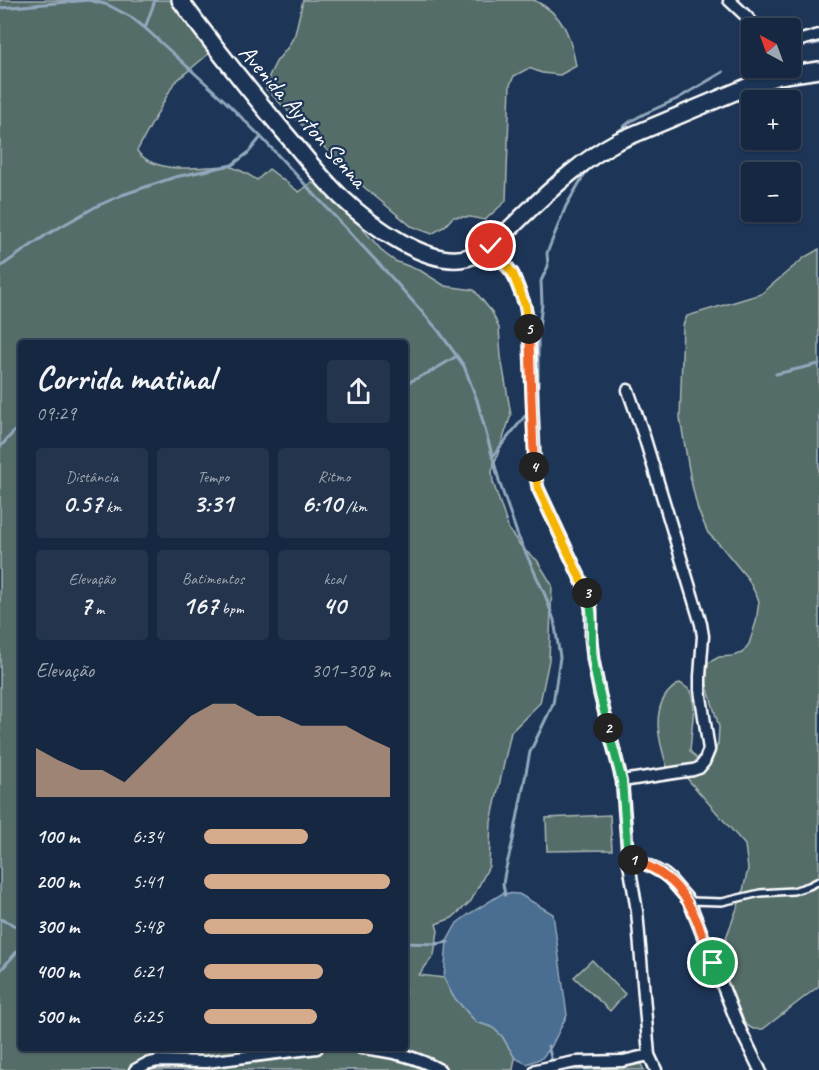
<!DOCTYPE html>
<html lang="pt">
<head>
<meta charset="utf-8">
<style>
	body { margin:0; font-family:Caveat,sans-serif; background:#23344c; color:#f1f3f6; height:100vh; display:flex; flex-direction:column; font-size:22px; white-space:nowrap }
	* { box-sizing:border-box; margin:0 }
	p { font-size:20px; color:#9ea6b1 }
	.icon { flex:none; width:33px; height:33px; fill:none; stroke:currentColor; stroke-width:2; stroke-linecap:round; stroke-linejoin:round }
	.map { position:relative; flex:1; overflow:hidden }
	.side { position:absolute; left:18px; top:340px; width:390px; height:711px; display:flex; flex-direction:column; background:#162841; border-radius:6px; box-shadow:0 2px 4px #0004,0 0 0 2px #35445a }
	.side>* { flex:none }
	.needle { width:39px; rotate:319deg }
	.tools { position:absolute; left:741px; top:18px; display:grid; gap:12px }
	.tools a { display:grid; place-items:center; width:60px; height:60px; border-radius:6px; background:#162841; box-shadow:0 2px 4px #0004,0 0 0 2px #35445a; font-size:30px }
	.pin { position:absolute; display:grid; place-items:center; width:51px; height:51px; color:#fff; margin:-26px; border:3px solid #fff; border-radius:50%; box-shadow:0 2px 6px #0007 }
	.km { position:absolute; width:30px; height:30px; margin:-15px; border-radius:50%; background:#222; color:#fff; font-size:16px; line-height:30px; text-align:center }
	.round { display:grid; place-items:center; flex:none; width:63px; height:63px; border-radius:6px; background:#23344c }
	.head { display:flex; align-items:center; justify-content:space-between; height:102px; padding:0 18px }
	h1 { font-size:33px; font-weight:600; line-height:45px }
	.stats { display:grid; grid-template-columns:repeat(3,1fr); gap:9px; height:102px; padding:6px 18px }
	.stats div { display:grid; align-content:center; border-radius:6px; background:#23344c; text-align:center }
	.stats b { font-size:26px; font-weight:600 }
	.stats small { font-size:16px; font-weight:400 }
	.stats p { font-size:16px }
	.chart { height:168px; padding:12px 18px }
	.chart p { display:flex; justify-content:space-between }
	.chart svg { width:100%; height:108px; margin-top:6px; fill:#d6ab8b; opacity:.7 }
	ul { padding:0 18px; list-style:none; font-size:20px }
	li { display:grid; grid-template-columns:96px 72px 1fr; align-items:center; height:45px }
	li i { height:15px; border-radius:8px; background:#d6ab8b }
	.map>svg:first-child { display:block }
	.green { fill:#556d69; stroke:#aab6b4; stroke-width:1.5; fill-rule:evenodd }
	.water { fill:#4a6e91; stroke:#92a8bd; stroke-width:1.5 }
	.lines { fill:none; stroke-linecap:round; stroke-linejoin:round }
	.stream { stroke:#92a8bd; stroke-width:3 }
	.lane-casing { stroke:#fff; stroke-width:10 }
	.street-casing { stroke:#fff; stroke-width:15 }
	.secondary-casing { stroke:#fff; stroke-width:20 }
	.lane { stroke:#1d3557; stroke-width:5 }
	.street { stroke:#1d3557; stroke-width:10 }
	.secondary { stroke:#1d3557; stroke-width:15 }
	.split-1-casing { stroke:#fff; stroke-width:12 }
	.split-2-casing { stroke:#fff; stroke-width:12 }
	.split-3-casing { stroke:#fff; stroke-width:12 }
	.split-4-casing { stroke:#fff; stroke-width:12 }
	.split-5-casing { stroke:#fff; stroke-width:12 }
	.split-6-casing { stroke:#fff; stroke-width:12 }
	.split-1 { stroke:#f0652b; stroke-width:8 }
	.split-2 { stroke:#22a559; stroke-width:8 }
	.split-3 { stroke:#22a559; stroke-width:8 }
	.split-4 { stroke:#f5b400; stroke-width:8 }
	.split-5 { stroke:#f0652b; stroke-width:8 }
	.split-6 { stroke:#f5b400; stroke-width:8 }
	.labels { text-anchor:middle; stroke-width:4.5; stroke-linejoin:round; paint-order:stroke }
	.street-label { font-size:24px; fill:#fff; stroke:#1d3557 }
</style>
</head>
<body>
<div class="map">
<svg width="819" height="1070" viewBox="0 0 819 1070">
	<rect width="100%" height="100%" fill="#1d3557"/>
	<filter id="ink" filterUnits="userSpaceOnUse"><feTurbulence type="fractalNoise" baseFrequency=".0167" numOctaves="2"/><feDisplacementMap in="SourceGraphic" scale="12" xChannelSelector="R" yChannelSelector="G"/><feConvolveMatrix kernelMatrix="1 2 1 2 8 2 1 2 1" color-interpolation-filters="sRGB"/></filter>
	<g filter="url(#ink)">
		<path class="green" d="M0,0H182L219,45L174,83L137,151C153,171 184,169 208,167C214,167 221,166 227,166C238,168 248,174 257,180L269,169L299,192L311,183L325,186L384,253L395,261L421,271L445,286L474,290L492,312L499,328L501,357L511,415L492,471L493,482L509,530L523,549L537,560L552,585L549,660L540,703L511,732L491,822L489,866L471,901L452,918L436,924L438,931L434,955L419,975L444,978L453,996L476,1022L492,1027L502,1036L515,1058L513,1070H0ZM21,344H405V1048H21Z
			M303,0H534C564,15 570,34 576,66L560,75L542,73L529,68L514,76L510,85L506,201L485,220L470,217H453L445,226L432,234L411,226L365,188L266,89L269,76L276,62L288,47L295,34Z
			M819,249V986L763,1029H753L735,1018L717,962L742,895L748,869L745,845L684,775L670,776C660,746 645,702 680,683L691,691L694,706L690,751L698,760L709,761L714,753L718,744L719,727L706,682L708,663L719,657L732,656L742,653L749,644L756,622L759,601L748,579L721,546L708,533L698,510L691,481L680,418L683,325L687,316L761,294L805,257Z
			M610,815L612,850L547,851L546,818Z
			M592,960L625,994L610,1011L574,977Z
			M637,1057L644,1070H536L565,1061L578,1069L609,1067L624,1059Z"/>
		<path class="water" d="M503,893L519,894L553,914L567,1015L551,1047L542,1058L527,1064L515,1058L502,1036L492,1027L476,1022L453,996L444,978L447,941L457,923L469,914Z"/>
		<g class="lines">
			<path class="stream" d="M0,8L89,0L108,5L131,17L145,28L224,100L261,137L393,279L438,330L464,366L477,400L500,484L518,536L545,595L554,620L560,657L553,704L530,752L513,840L505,872L503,884L505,895
				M145,28L155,0
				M813,44L819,43
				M613,136L631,121L644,114L677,99L723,72
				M0,267L46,235L97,206L122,195L175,177L232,165L248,153L261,137
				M776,374L819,364
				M405,384L432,371L457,356
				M538,400V337L542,304L541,281L548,266L547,253L566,206L584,175L592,165
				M0,447L21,424
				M492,457L525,416
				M0,919L21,928
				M405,943L437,944L448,942
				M0,971L21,947
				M548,1046L553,1065"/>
			<g class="lane-casing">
				<path id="lane" d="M690,901L722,902L760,893L793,891L809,886L819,881"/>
			</g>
			<g class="street-casing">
				<path id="street" d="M729,0L746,16L757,28
					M790,43L819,35
					M790,57L795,73
					M491,246L513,274L525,305L529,327L535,472L538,488L589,597L591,610V639L593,659L600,695L622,781L628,858L637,911L649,1055L656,1070
					M622,781L693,770L699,768L704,762L709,750L700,690V676L703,636L701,624L644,436L628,390
					M628,858L644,863L664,874L670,879L689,901L738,1025L760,1070
					M361,1048C390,1051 415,1056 440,1070
					M135,1070L146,1064L158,1061L206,1062L317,1048
					M536,1070L575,1062L623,1061L649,1055"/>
			</g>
			<g class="secondary-casing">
				<path id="secondary" d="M180,0C213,45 248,89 284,132C303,154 320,177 341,197C368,223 432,272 472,256C495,246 511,227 529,210C557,184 584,159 618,141L754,84L779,76L819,70"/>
			</g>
			<use href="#lane" class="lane"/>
			<use href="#street" class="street"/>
			<use href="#secondary" class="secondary"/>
		</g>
	</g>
	<g class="lines" filter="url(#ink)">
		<g class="split-1-casing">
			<path id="split-1" d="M633,860C688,878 694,915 713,963"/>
		</g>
		<g class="split-2-casing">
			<path id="split-2" d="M608,728L622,781L628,858L633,860"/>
		</g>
		<g class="split-3-casing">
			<path id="split-3" d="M587,593C595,613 590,637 593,658C596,682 603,705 608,728"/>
		</g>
		<g class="split-4-casing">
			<path id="split-4" d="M534,467L538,488L587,593"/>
		</g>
		<g class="split-5-casing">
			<path id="split-5" d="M529,329L534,467"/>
		</g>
		<g class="split-6-casing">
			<path id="split-6" d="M491,246L513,274L525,305L529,329"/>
		</g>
		<use href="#split-1" class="split-1"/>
		<use href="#split-2" class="split-2"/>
		<use href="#split-3" class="split-3"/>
		<use href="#split-4" class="split-4"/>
		<use href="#split-5" class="split-5"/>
		<use href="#split-6" class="split-6"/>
	</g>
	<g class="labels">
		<g class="street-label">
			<text transform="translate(303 116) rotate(49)" y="8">Avenida Ayrton Senna</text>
		</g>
	</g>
</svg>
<div class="tools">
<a><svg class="needle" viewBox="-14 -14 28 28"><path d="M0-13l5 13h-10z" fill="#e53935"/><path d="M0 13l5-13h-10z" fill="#9ea6b1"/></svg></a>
<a>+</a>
<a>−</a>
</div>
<div class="pin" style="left:713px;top:963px;background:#1e9e55"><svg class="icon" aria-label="arrive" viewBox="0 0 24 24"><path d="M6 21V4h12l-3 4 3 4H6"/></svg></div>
<div class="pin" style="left:491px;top:246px;background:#d93025"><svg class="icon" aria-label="check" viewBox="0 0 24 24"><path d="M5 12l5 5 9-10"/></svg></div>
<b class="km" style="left:633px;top:860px">1</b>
<b class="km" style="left:608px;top:728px">2</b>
<b class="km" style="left:587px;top:593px">3</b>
<b class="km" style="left:534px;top:467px">4</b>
<b class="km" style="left:529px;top:329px">5</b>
<section class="side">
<div class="head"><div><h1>Corrida matinal</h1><p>09:29</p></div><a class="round"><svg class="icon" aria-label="share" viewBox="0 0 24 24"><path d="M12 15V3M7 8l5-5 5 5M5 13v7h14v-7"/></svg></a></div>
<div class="stats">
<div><p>Distância</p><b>0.57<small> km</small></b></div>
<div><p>Tempo</p><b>3:31</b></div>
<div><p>Ritmo</p><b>6:10<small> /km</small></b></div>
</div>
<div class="stats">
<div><p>Elevação</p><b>7<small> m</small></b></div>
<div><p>Batimentos</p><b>167<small> bpm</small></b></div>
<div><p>kcal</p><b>40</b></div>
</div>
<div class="chart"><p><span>Elevação</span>301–308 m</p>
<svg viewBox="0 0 160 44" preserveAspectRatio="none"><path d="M0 44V24L10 29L20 33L30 33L40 38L50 29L60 20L70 11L80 6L90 6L100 11L110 11L120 15L130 15L140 15L150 20L160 24V44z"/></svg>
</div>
<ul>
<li><b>100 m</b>6:34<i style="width:56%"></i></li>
<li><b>200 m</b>5:41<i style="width:100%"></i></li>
<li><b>300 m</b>5:48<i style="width:91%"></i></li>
<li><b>400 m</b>6:21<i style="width:64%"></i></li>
<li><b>500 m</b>6:25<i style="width:61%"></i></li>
</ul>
</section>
</div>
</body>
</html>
